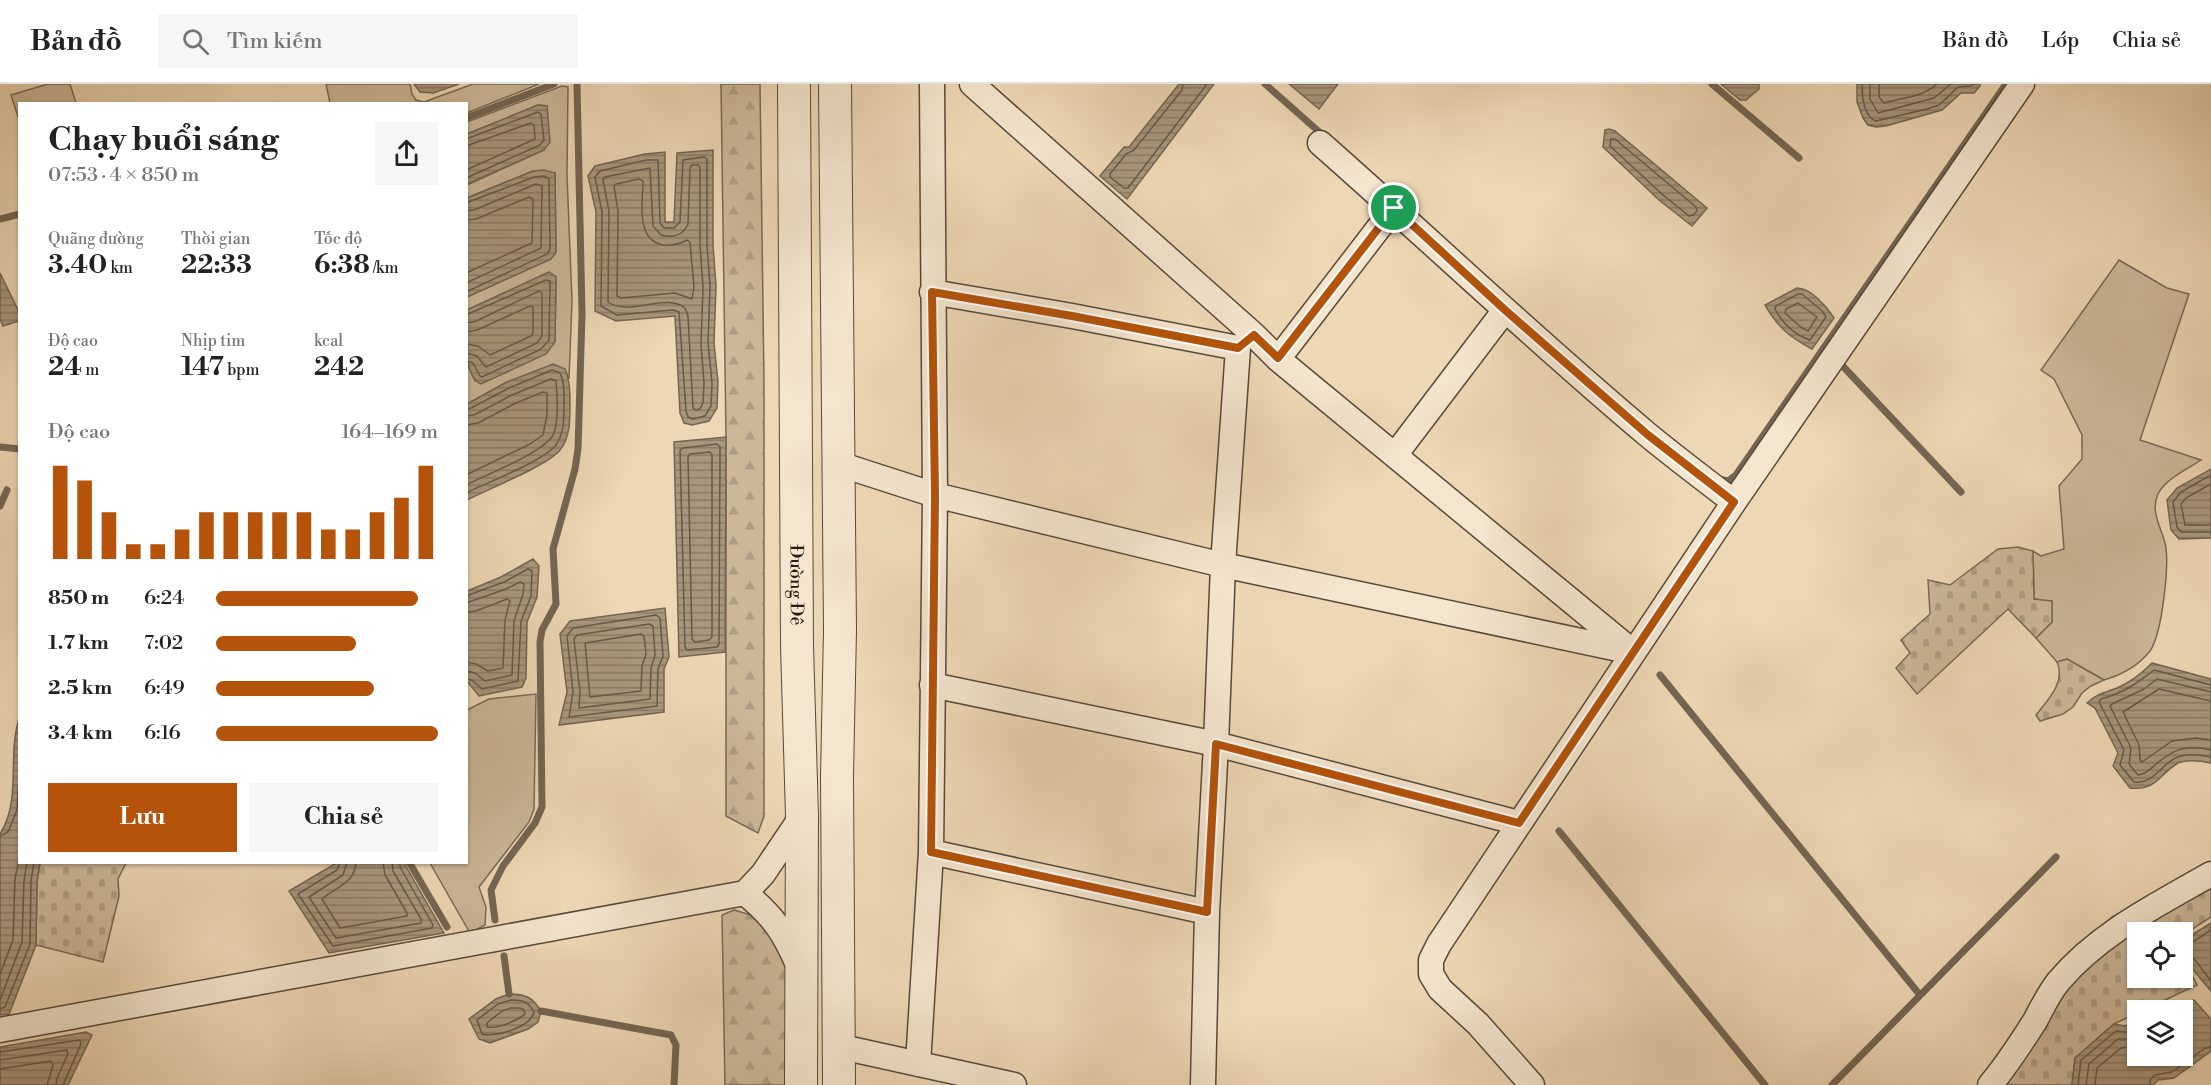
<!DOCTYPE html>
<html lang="vi">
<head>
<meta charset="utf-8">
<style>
	body { margin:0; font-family:"Libre Bodoni",serif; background:#f6f6f6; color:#222; height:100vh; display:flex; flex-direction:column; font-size:22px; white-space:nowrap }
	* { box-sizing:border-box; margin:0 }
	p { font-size:20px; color:#767676 }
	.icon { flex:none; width:33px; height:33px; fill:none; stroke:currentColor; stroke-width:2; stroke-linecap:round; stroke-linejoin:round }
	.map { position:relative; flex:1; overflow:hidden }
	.panel { position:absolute; left:18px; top:18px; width:450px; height:762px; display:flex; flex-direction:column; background:#fff; border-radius:0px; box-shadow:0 2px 4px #0004 }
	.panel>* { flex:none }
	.tools { position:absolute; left:2127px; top:838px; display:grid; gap:12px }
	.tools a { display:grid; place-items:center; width:66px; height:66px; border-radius:0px; background:#fff; box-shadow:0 2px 4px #0004; font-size:30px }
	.pin { position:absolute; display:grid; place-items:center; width:51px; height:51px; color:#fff; margin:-26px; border:3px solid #fff; border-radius:50%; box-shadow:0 2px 6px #0007 }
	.round { display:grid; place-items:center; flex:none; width:63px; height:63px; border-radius:0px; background:#f6f6f6 }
	.summary { display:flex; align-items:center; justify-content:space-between; height:102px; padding:0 30px }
	h1 { font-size:33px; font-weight:700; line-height:45px }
	.metrics { display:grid; grid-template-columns:repeat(3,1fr); gap:9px; height:102px; padding:6px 30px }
	.metrics div { display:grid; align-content:center }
	.metrics b { font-size:26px; font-weight:700 }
	.metrics small { font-size:16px; font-weight:400 }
	.metrics p { font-size:16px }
	.chart { height:168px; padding:12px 30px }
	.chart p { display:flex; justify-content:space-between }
	.chart svg { width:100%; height:108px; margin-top:6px; stroke:#b45309; stroke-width:6 }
	.action { display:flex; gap:12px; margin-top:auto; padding:12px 30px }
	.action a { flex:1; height:69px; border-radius:0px; background:#b45309; color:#fff; font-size:24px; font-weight:700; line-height:69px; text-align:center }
	.action a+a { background:#f6f6f6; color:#222 }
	ul { padding:0 30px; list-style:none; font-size:20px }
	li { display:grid; grid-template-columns:96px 72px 1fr; align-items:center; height:45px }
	li i { height:15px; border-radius:8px; background:#b45309 }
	header { display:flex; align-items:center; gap:36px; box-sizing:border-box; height:84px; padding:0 30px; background:#fff; border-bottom:2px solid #e0e0e0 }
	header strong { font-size:28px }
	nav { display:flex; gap:33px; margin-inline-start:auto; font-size:21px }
	.search { width:420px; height:54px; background:#f6f6f6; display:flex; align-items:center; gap:15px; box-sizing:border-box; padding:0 21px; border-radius:0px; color:#767676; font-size:22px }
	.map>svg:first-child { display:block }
	.green { fill:#ccb799; stroke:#786956; stroke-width:1.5 }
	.forest { fill:url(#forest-firs); stroke:#786956; stroke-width:1.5 }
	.cemetery { fill:url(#cemetery-stones); stroke:#786956; stroke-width:1.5 }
	.water { fill:url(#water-rules); stroke:#746553; stroke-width:1.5 }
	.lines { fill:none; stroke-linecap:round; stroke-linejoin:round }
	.shore { stroke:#665948; stroke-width:1.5 }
	.stream { stroke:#746553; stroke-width:7 }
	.minor-casing { stroke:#564a3b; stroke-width:27 }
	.tertiary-casing { stroke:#564a3b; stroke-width:34 }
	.minor { stroke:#f4e5ce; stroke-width:24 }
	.tertiary { stroke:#f4e5ce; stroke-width:32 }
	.route-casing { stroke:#fff; stroke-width:12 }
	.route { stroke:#b45309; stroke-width:8 }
	.labels { text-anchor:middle; stroke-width:6; stroke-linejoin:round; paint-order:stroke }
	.street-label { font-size:18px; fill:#241b13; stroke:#f4e5ce }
</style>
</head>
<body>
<header>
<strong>Bản đồ</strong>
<div class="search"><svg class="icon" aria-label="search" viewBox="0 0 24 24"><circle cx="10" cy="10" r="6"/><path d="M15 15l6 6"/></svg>Tìm kiếm</div>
<nav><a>Bản đồ</a><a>Lớp</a><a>Chia sẻ</a></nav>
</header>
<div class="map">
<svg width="2211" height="1001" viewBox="0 0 2211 1001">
	<defs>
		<pattern id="forest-firs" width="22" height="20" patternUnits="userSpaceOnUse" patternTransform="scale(1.5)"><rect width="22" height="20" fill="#ccb799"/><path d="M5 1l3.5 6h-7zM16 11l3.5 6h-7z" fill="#af9d83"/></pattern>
		<pattern id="cemetery-stones" width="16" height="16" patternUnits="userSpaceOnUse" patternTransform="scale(1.5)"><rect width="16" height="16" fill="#ccb799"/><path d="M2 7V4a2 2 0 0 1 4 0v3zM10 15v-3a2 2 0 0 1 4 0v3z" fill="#af9d83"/></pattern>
		<pattern id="water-rules" width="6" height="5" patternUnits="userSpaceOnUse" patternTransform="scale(1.5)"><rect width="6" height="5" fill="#a9977d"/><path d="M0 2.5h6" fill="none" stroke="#897a65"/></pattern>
	</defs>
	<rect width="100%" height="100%" fill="#eed7b4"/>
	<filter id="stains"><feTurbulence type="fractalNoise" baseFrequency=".00333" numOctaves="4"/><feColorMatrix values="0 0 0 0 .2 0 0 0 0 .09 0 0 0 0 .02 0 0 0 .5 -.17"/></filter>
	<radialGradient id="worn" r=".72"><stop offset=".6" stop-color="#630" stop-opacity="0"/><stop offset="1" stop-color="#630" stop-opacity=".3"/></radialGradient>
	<path class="green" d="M48,0H70L76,19L20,20L19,36L11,11Z
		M326,0H410L412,10L416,16L424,18L473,0H539L467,29L466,20L330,19Z
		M562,2L568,3L567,91L572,217L569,295L565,285L507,298L467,320L466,277L475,297L555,257L556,193L549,188L467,226V213L551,175L556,168L555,89L533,87L467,114V101L544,66L547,22L538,21L467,50V38Z
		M2119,176L2167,204L2189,210L2140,356L2201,376C2188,385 2165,395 2158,410C2150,427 2161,443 2165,459C2170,479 2162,550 2150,567C2139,581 2121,591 2104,596L2067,575L2057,578L2036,554L2052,538V518L2034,515L2033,467L2041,472L2064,465L2059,402L2082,375V351L2054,295L2041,286Z
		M536,610L534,725L529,738L479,803L486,823L485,841L470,849L430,779L466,778L467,626L489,615Z"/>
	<path class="forest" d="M721,0H760L764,298V732L758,749L726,732V353Z
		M734,826L751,831L765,839L783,868L791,904L792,1001H725L722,831Z"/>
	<path class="cemetery" d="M2018,463L2033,467L2034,515L2052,517V538L2036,554L2008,525L1917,610L1896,584L1910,569L1901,556L1930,530L1928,496L1950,501L1998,465Z
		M2067,575L2104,596L2091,602L2082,609L2073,623L2063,630L2040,637L2036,631C2048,616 2066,598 2057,578Z
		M2211,778V833L2183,851L2182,849H2138V894H2182L2183,874L2197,901L2142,927H2138L2137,929L2114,940L2075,974L2072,1001H1985L2082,863L2112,833Z
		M40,779H126L118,795L119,812L103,878L36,861L37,797Z"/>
	<path class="water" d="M414,0H459L433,9L420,8Z
		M1179,0H1214L1127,115L1100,92L1124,63H1129Z
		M1289,0H1338L1319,25Z
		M1721,0H1759V5L1746,16H1740Z
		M1857,0H1980V2L1974,9H1961L1942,26L1886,42L1876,43L1868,41L1863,34L1857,18Z
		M538,21L547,22L550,58L544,66L467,100V50Z
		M1609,45L1615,47L1707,124L1692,142L1659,116L1603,63L1605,46Z
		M713,66V161L716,202L714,259L718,298L717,324L709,337L692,341L684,339L680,329L675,232L616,237L595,227L596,128L588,92L595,82L645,70L665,68V138H674L677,69Z
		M544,86L555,89L556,168L551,175L467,213V114L533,87Z
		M549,188L556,193L555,258L546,270L481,300C461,290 466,246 467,226Z
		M0,189L19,228V237L3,242L0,235Z
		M1797,204C1811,204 1827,223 1834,234L1812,265C1789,253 1778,243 1765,221Z
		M553,280L565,285C570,297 570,308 570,321C570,336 570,354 560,366C547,382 488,405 467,416V320L507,298Z
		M726,353L725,568L679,573L674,358Z
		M2211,385V454L2179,455L2171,446L2167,416L2177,404Z
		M533,475L539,482L537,513L527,538L526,594L522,603L479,612L467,597V507L501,493Z
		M665,524L669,573L664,585V628L559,641L567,608L560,550L570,537Z
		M2152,579L2211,595V679C2201,677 2188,675 2178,679C2159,690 2157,707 2130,704L2113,682L2118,669L2095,624L2087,619C2098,609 2104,609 2117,604C2131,598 2141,590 2152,579Z
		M19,635L20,778L40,779L37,797L36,861L9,930L0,931V750C22,715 7,673 19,635Z
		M338,778L404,779L444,849L329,869L289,807Z
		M2211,839V907C2199,892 2182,877 2182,857Z
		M509,910C526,910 532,913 541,927L538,938L528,945L490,959L479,955L469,935L496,915Z
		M2194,916L2211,935V967L2174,994L2158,996L2153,1001H2072L2075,974L2114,940L2125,942L2137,937L2138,972H2182V927H2165Z
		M86,948L92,951L68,1001H0V963Z"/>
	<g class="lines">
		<path class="shore" d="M1183,0L1182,6L1134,66L1126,70L1110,90V93L1124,104H1128L1207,0
			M1862,0C1862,12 1863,32 1876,37L1927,25L1939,21L1958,3L1971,2L1974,0
			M1870,0V15L1878,29L1934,14L1951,0
			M1879,0V13L1884,19C1901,14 1923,13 1937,0
			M466,55L538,28L541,30L544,56L540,61L466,94
			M1611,55H1615L1696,123L1697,127L1693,131L1689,132L1663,111L1610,62Z
			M466,62L531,39L534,41L535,55L466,86
			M704,73L707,75V161L710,202L708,259L712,299L711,322L705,332L693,335L688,333L686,327L679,228L673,226L617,231L601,222L602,128L595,93L600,87L646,76H658L660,139L664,144H674L680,138L683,76Z
			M692,81H698L700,83V161L703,203L701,260L704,299L703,319L700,325L696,326L693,324L688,232L685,224C666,208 630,233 608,218L609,127L603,96L605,93L650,84L653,142L661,151C672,154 683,152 688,140L690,84Z
			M639,95L643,97C643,117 635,156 663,161C672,162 680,160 687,156L690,158L694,203L692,215L675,209L621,214L617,212L618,127L614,102L616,100Z
			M466,119L534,93L544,92L549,95L550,165L547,170L466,208
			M466,127L474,126L536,100L542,102L541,164L466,199
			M466,136L476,135L529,113L533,115L532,159L466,189
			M1798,210H1802L1822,227L1826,233L1810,256C1795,251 1782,239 1775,225L1776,222Z
			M1798,219L1817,233L1808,247L1802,244L1785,229L1786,225Z
			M466,231L546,196L550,197L549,256L541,265L482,293L480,292L473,279L466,277
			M466,239L474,238L539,207L542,209V252L537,259L486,283L477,272L466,269
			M466,248L477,246L530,222L533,223V249L531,252L490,271L478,262L466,260
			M466,325L471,324L509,304L552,286L560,289C565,299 564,310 564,321C564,334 564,350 556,361C542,378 488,398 466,409
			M466,332L474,331L512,311L551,295L556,297C557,313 559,333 554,349C548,367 485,391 466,401
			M466,341L478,339L516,319L543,308L547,309V331L543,351L530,360L466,391
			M717,360L720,363L719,560L717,563L687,566L685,563L680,366L683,364Z
			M710,368L712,371V553L709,556L695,558L692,555L688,373L690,370Z
			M2211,391L2181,408L2173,418L2177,443L2181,448H2211
			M2211,400L2186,414L2181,420L2185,441H2211
			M466,512L504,498L528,485L532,487L531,512L521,537L518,597L482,605L472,596L466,595
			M466,519L506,505L520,498L524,500L523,510L514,537L512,591L485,597L475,589L466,587
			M466,528L476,527L507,515L510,517L505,536L503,584L488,587L476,580L466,578
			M656,531L660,534L663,572L658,585L657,622L569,633L573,608L567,552L573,544Z
			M649,540L653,542L655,571L651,584L650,615L579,624L580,608L574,555L577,551Z
			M641,550L644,552L646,570L642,582L641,607L590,613L585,559Z
			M2211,601L2154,586C2135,601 2125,608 2101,615L2099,618L2124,666L2120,681L2134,698C2154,701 2161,679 2178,673C2188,669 2201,671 2211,673
			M2211,608L2157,595L2144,605L2112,620L2110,622L2131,664L2129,680L2138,691C2145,690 2148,687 2154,682C2173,665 2186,660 2211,666
			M2211,617L2159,605L2123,628L2139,661L2140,676L2142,678L2172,657L2196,654L2211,656
			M0,752L8,748L17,726L20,677
			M340,778L337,786L298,810L333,862L432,844L433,841L400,783V778
			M347,778L343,791L309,813L336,854L421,839V835L393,787L392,778
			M356,778C355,800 335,803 322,815L340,844L407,832V829L385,791L383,778
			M2211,846L2185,863L2211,897
			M0,890L13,856L15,795L20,770
			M0,916L22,858L24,797L27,778
			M511,916C522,916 528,917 534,928C531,943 495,954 482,950L477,936L498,920Z
			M511,924H520L524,926L525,930C517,937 497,945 487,943V939L502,927Z
			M0,925L5,923L30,860L31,797L34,778
			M0,968L80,956L81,960L63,1001
			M0,976L67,966L68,970L57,994L56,1001
			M0,985L51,977L53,981L47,1001
			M2078,1001L2081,976L2116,947L2126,948L2138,944
			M2086,1001L2089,980L2118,955H2127L2138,952
			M2095,1001L2097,984L2121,964L2138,961
			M2150,1001V996L2155,991L2172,988L2205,964L2211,963"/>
		<path class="stream" d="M1265,0L1325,53
			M1712,0L1799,74
			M466,34L554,0
			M0,135L20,130
			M1838,277L1961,408
			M0,363L20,365
			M1718,395L1728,397L1736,391L2006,0
			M0,422L7,406
			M1660,591L1920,911
			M1559,747L1765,1001
			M409,778L447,843
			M495,836L491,806L503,782L535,739L542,723L540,558L542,546L556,520L553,465L575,385L578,365L582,230L577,0
			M504,872L509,910
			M541,927L671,951L676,961L674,1001
			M1832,1001L2056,773"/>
		<g class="minor-casing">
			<path id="minor" d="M972,0L1254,251L1278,275L1633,568
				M1320,59C1430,156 1536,257 1648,351C1676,374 1705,396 1734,418
				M932,208L1072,232L1238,264L1223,481L1216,660L1519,739
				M1278,275L1394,124
				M1395,371L1505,226
				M839,380L935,411L1223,481L1628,567
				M932,601L1216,660L1207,828L1203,1001
				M931,768L1207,828
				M745,809C774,833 784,848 799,883
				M0,946L745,809L763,790L802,732
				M837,962L1014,1001
				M918,980L931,768L935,411L932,0
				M1532,1001L1478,940L1440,905L1431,890V876L1439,860L1734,418L2022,0
				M1990,1001C2007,981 2021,959 2035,937C2042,924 2049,909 2058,898C2099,849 2157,821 2211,790"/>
		</g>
		<g class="tertiary-casing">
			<g id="tertiary">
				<path id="s1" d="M794,0L797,562L802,732L801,1001"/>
				<path d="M835,0L840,546L837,692L839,1001"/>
			</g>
		</g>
		<use href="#minor" class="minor"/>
		<use href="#tertiary" class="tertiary"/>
	</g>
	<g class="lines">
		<g class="route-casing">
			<path id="route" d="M1394,124L1505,226L1648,351L1734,418L1519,739L1216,660L1207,828L931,768L935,411L932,208L1072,232L1238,264L1254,251L1278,274Z"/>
		</g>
		<use href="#route" class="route"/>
	</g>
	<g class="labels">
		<g class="street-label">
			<text dy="6" stroke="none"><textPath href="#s1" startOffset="501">Đường Đê</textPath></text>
		</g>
	</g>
	<rect width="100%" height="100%" filter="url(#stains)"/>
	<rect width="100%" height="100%" fill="url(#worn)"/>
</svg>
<div class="tools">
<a><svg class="icon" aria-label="locate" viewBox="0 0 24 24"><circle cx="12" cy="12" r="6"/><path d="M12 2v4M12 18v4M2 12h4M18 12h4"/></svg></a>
<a><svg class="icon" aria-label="layers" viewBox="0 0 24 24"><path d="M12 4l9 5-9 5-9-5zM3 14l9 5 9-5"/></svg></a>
</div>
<div class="pin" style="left:1394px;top:124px;background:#1e9e55"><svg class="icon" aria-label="arrive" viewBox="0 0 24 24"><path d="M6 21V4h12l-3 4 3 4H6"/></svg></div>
<section class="panel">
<div class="summary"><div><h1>Chạy buổi sáng</h1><p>07:53 · 4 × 850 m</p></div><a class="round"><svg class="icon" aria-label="share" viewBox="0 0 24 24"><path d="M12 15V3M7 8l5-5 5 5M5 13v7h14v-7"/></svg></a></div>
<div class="metrics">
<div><p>Quãng đường</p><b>3.40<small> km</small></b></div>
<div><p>Thời gian</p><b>22:33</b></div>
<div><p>Tốc độ</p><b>6:38<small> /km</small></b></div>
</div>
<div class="metrics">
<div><p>Độ cao</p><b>24<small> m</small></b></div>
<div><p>Nhịp tim</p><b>147<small> bpm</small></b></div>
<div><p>kcal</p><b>242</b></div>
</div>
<div class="chart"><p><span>Độ cao</span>164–169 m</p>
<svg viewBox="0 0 160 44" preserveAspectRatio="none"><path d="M5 44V6M15 44V12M25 44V25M35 44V38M45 44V38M55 44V32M65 44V25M75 44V25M85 44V25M95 44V25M105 44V25M115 44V32M125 44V32M135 44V25M145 44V19M155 44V6"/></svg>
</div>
<ul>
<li><b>850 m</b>6:24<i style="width:91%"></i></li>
<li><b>1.7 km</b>7:02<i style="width:63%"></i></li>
<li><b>2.5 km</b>6:49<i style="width:71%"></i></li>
<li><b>3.4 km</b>6:16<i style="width:100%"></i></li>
</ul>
<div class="action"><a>Lưu</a><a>Chia sẻ</a></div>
</section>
</div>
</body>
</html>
